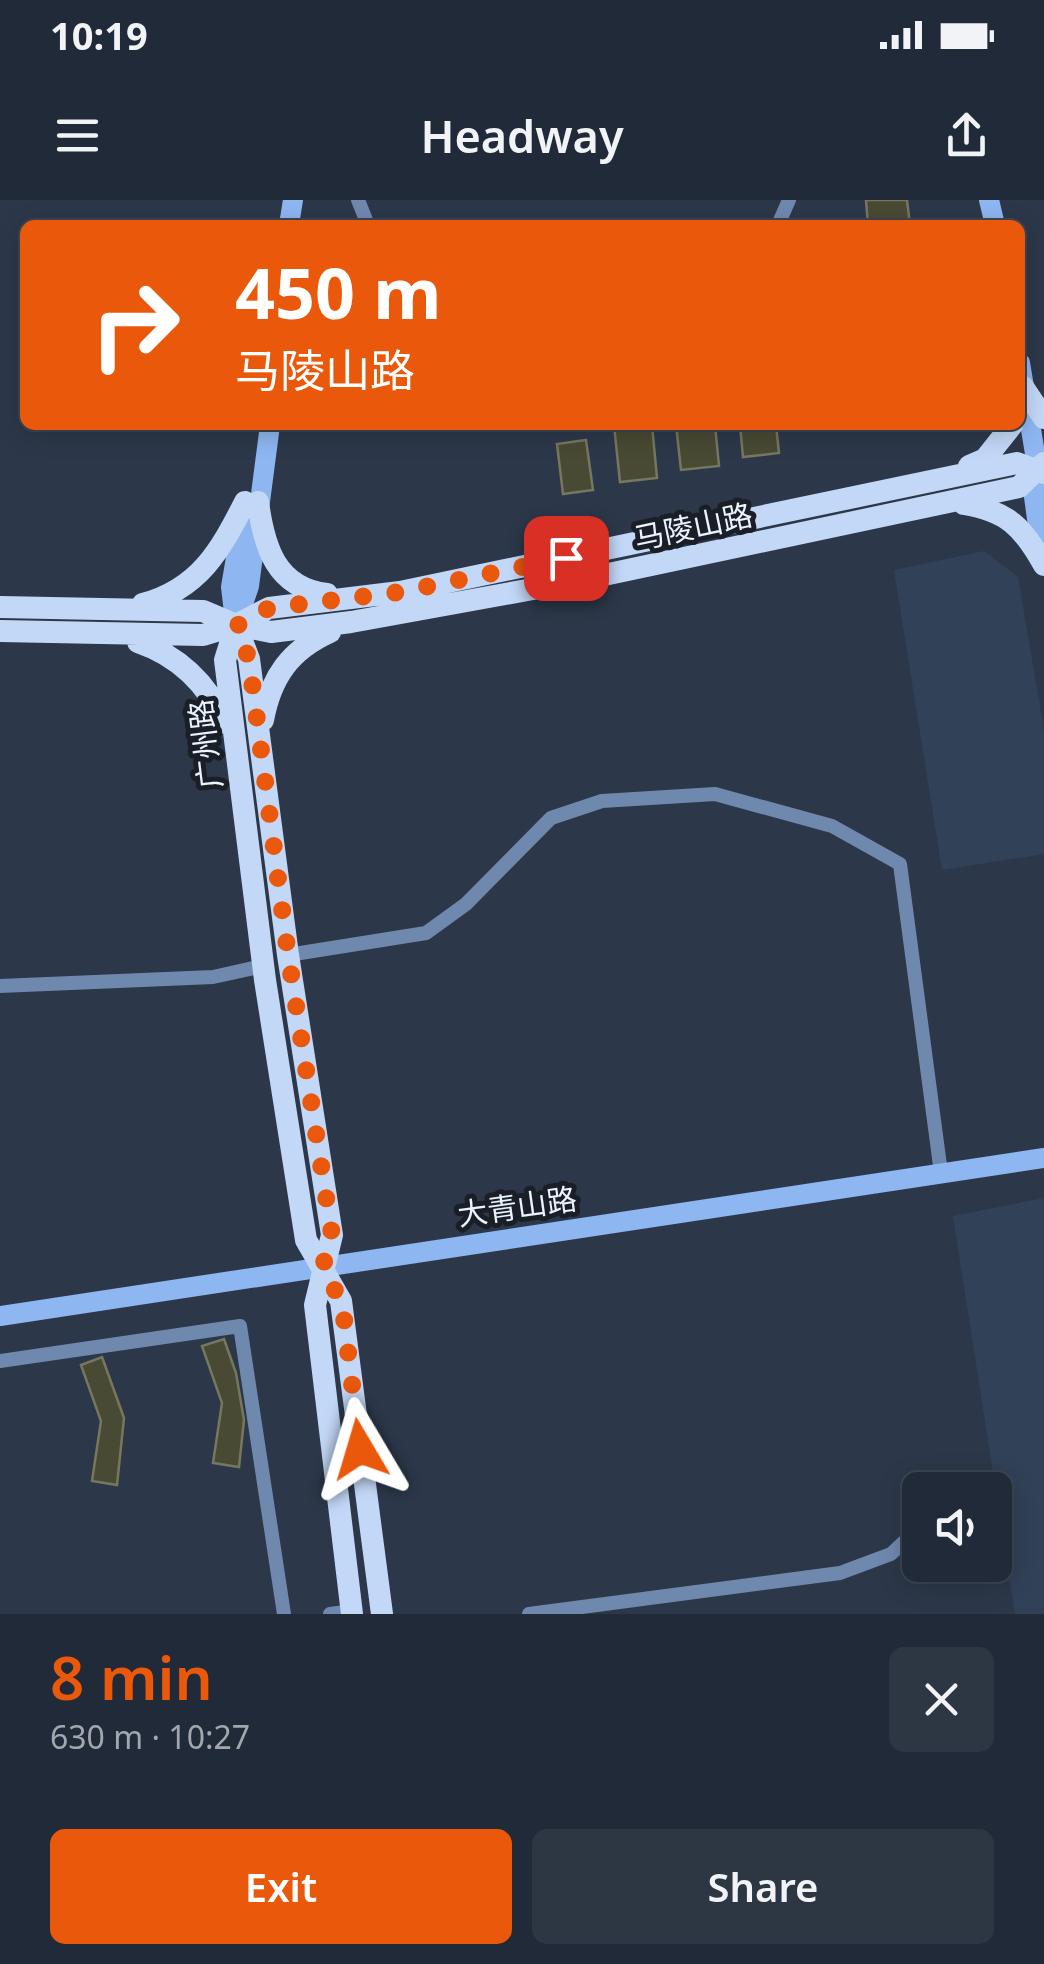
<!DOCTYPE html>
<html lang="en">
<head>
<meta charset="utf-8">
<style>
	:root { --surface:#212a38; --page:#2d3643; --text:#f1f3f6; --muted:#a2a7ae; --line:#3e4653; --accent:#ea580c }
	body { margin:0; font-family:"Noto Sans","Noto Sans SC",sans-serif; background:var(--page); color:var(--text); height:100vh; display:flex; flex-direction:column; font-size:38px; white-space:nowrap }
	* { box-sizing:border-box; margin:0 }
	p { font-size:32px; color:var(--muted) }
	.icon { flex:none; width:55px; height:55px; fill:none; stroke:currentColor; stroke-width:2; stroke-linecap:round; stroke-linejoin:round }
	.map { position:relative; height:1414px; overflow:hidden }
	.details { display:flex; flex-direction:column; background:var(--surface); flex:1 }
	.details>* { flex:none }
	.guide { position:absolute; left:20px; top:20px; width:1005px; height:210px; border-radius:15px; box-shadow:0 5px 25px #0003,0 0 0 2px var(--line); background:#ea580c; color:#fff; overflow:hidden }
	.controls { position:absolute; left:902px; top:1272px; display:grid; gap:20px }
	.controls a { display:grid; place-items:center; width:110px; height:110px; border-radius:15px; background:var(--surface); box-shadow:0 5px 25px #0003,0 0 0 2px var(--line); font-size:50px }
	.pin { position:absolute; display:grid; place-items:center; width:85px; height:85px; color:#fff; margin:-42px; border-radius:20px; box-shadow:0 5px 15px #0006 }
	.me { position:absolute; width:110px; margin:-55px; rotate:353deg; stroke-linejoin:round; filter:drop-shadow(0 0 8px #0008) }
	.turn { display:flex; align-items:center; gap:35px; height:210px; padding:0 50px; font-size:45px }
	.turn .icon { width:130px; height:130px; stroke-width:2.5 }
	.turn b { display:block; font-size:70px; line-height:85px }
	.round { display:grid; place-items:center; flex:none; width:105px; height:105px; border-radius:15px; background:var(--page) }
	.summary { display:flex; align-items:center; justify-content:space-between; height:170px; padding:0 50px }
	h1 { font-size:60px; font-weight:600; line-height:75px; color:var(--accent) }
	.primary-button { display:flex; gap:20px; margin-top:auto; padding:20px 50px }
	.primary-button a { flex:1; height:115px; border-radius:15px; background:var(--accent); color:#fff; font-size:40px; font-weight:600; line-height:115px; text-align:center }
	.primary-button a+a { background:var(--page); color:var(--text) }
	.status { display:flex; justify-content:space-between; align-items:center; height:70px; padding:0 50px; background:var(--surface); direction:ltr }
	.status svg { height:28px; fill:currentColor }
	header { display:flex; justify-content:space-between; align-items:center; height:130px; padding:0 50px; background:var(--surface); font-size:45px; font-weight:600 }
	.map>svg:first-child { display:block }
	.built { fill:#314158 }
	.building { fill:#494a34; stroke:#76775f; stroke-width:2.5 }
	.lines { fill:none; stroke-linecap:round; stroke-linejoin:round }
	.street { stroke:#6f89ae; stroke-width:14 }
	.secondary { stroke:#8eb6f1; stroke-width:20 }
	.primary { stroke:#c3d8f7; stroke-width:22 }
	.route { stroke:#ea580c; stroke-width:18; stroke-dasharray:0 32.4 }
	.labels { text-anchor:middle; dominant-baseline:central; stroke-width:10; stroke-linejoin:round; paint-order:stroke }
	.street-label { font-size:30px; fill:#ebf3fe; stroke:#1a1f27 }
</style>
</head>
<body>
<div class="status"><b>10:19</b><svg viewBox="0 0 49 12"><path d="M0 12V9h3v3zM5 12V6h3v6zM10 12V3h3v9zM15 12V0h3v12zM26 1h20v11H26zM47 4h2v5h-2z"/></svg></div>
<header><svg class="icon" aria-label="menu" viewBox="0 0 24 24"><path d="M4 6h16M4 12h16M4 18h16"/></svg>Headway<svg class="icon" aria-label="share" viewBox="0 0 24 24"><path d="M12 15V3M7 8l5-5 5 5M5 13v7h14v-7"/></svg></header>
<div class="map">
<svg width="1044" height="1414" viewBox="0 0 1044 1414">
	<rect width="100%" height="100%" fill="#2c384a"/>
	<!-- built -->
	<path class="built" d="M984 351 1018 377 1044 530V654L942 670 894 370Z
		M1044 998V1414H1015L953 1016Z"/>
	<!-- building -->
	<path class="building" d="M866 0H907L910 25H868Z
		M614 225H652L657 278 620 282Z
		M676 225H715L719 266 681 270Z
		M740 225H776L779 253 743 257Z
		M586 240 593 290 563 294 557 244Z
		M224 1139 236 1173 244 1220 239 1267 213 1263 222 1203 202 1146Z
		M102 1157 124 1218 117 1285 92 1281 101 1221 81 1165Z"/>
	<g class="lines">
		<!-- street -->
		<path class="street" d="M358 0 368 25
			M778 25 789 0
			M288 755 426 733 466 704 551 618 602 601 715 594 832 626 900 664 941 973
			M0 786 213 777 263 766
			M0 1161 240 1126 284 1414
			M330 1414 352 1411
			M529 1414 840 1373 891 1354 920 1327"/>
		<!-- secondary -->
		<path class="secondary" d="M989 0 995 25
			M289 25 293 0
			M1020 163 1044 308
			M1034 297 1043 362
			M235 421 231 387 244 311
			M236 425 249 386 270 225
			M0 1116 1044 958"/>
		<!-- primary -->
		<path class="primary" d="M1023 187 1044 218
			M969 266 985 259 1012 225
			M258 302C264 347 276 388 327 394
			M964 304C1007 311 1023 327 1044 365
			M143 404C199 389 220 351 245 302
			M0 407 203 411 236 425 271 432 351 422 571 382 1019 287 1044 263
			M236 425 225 460 265 780 306 1040 341 1101 382 1414
			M236 425 249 459 288 755 332 1035 315 1105 352 1414
			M0 431 203 435 236 425 269 408 400 392 1017 263 1044 273
			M138 442C179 456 207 483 225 523
			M263 520C271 477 290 450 330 432"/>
	</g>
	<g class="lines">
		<!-- route -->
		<path class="route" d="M360 1249 342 1102 322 1069 332 1035 288 754 249 459 236 426 269 408 400 392 566 358"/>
	</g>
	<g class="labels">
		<!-- street labels -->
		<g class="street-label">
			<text transform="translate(693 326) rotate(-12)">马陵山路</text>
			<text transform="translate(205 544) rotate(-97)">广州路</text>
			<text transform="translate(517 1006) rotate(-8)">大青山路</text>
		</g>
	</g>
</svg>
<div class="controls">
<a><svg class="icon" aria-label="sound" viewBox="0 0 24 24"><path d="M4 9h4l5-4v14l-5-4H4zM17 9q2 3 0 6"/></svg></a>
</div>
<div class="pin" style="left:566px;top:358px;background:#d93025"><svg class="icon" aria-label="arrive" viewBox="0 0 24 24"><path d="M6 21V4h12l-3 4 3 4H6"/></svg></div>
<svg class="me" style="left:360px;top:1249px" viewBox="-20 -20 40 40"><path d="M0-17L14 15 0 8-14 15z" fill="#ea580c" stroke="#fff" stroke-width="4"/></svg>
<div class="guide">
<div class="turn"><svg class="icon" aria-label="right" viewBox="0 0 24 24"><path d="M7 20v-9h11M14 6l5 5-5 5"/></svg><div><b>450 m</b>马陵山路</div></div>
</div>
</div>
<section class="details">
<div class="summary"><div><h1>8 min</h1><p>630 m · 10:27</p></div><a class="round"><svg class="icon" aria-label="close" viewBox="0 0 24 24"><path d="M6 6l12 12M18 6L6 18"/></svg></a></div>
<div class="primary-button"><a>Exit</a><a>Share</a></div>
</section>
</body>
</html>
